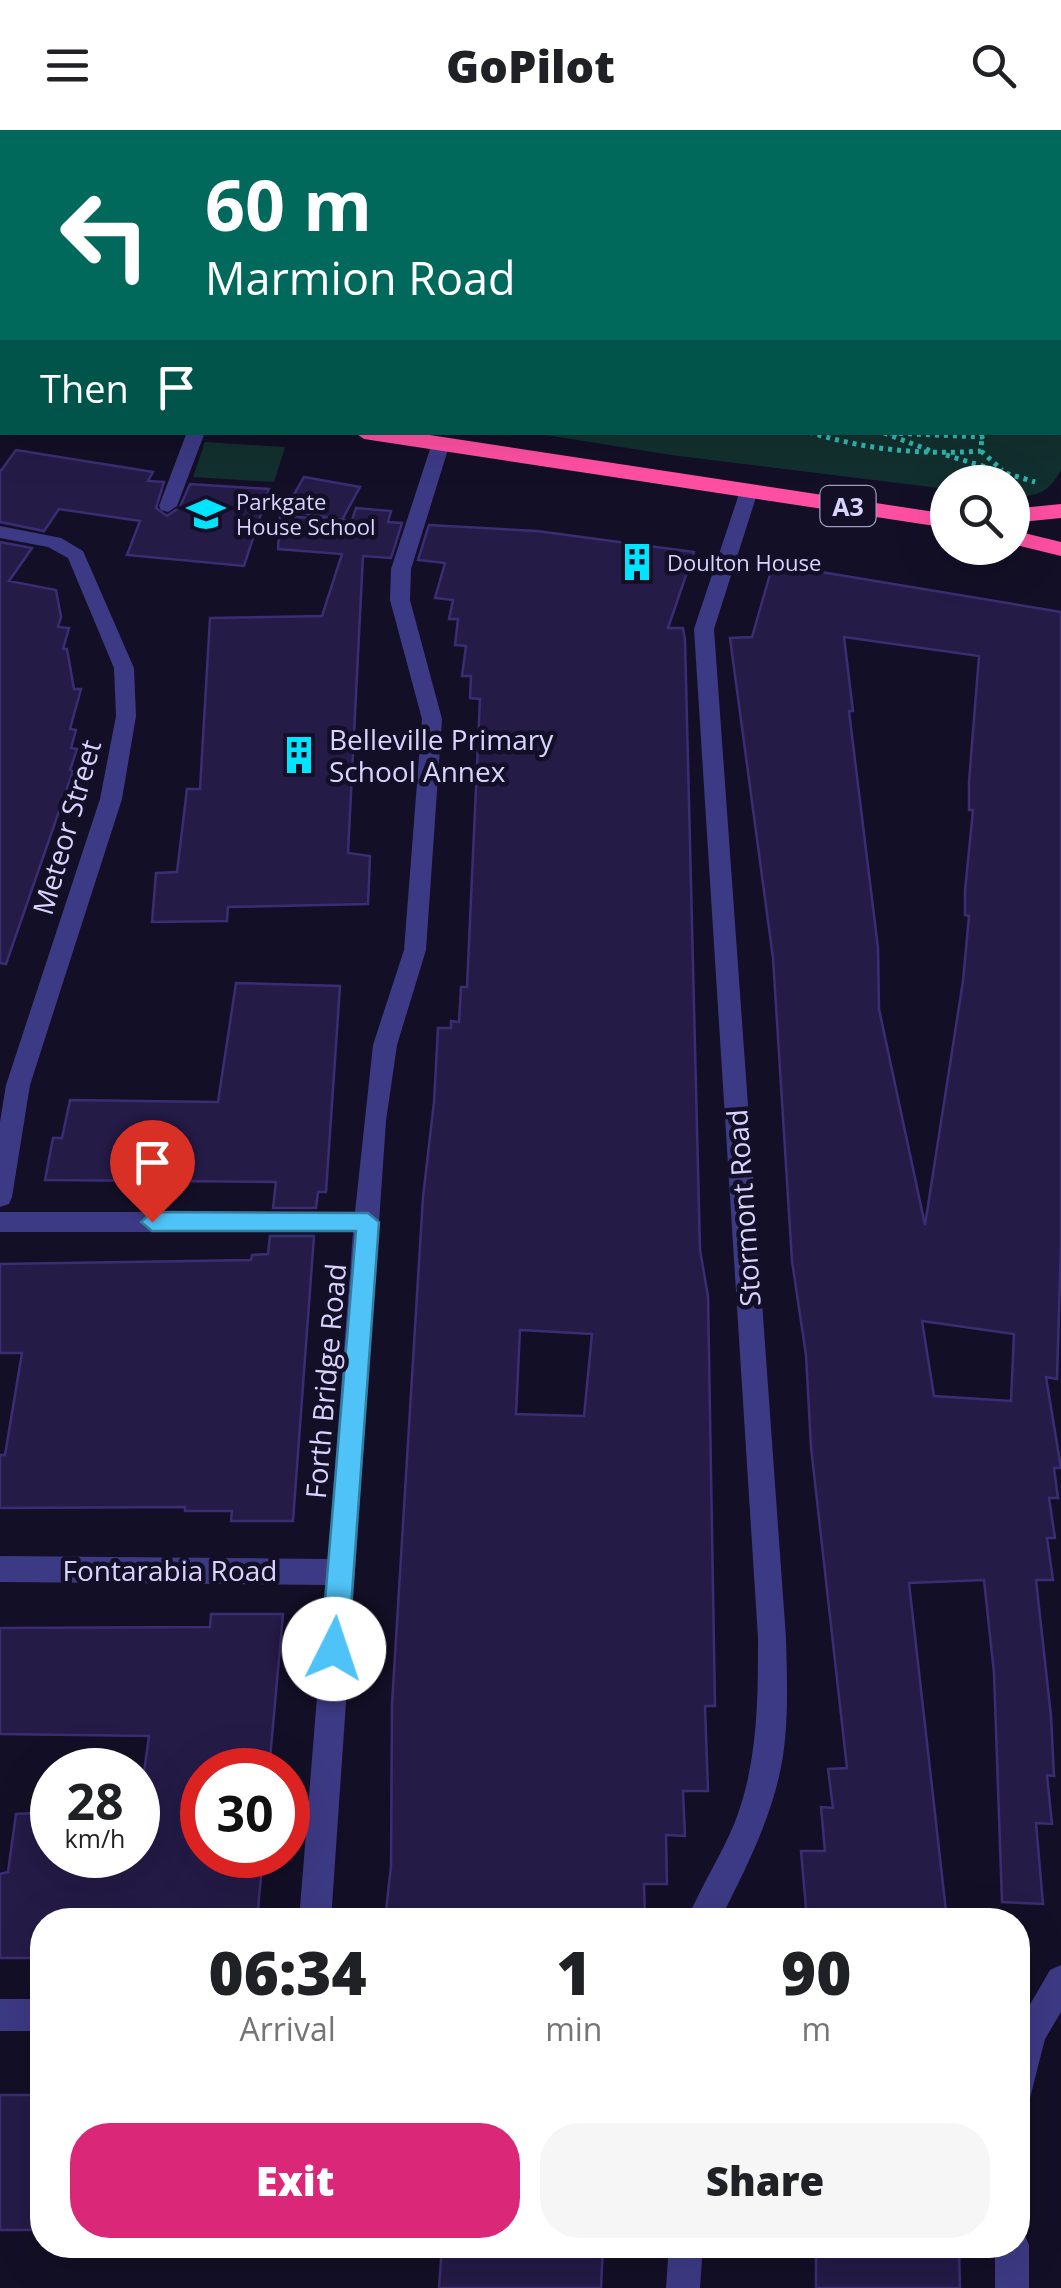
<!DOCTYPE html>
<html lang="en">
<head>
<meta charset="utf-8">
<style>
	:root { --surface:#fff; --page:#f6f6f6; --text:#202124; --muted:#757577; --accent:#db2777 }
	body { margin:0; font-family:"Open Sans",sans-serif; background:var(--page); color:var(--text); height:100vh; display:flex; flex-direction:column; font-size:38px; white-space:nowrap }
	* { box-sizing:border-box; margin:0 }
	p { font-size:32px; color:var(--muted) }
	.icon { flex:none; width:55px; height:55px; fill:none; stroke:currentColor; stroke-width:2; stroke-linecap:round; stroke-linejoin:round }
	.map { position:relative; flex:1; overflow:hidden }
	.sheet { position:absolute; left:30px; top:1778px; width:1000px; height:350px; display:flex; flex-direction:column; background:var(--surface); border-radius:40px; box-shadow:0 10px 40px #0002 }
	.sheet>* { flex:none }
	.banner { position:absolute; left:0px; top:0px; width:1062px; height:305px; box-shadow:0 10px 40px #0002; background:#00695c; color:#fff; overflow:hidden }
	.tools { position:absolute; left:930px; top:335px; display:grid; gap:20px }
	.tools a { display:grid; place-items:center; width:100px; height:100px; border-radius:50%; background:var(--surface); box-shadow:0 10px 40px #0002; font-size:50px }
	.speed { position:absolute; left:30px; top:1618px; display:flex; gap:20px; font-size:50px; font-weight:700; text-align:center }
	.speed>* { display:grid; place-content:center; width:130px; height:130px; border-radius:50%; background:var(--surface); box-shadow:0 10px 40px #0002; line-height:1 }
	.speed small { font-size:25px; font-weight:400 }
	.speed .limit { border:15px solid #d22; background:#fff; color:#111 }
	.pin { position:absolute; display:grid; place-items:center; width:85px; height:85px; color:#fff; margin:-102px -42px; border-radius:50% 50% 50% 0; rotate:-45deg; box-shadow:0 0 10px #0007 }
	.pin .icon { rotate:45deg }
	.me { position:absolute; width:110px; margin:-55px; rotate:4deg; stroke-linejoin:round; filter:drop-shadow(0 0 8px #0008) }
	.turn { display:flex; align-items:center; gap:35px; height:210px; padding:0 40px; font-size:45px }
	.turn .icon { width:130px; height:130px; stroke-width:2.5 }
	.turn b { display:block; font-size:70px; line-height:85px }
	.then { display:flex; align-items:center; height:95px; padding:0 40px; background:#0003; gap:20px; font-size:38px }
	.eta { display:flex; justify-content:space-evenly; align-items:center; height:170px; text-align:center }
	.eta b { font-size:60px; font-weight:800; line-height:70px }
	.primary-button { display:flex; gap:20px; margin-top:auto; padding:20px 40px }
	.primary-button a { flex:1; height:115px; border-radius:40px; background:var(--accent); color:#fff; font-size:40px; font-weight:800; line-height:115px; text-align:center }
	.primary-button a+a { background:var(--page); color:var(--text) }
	header { display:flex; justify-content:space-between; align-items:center; height:130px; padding:0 40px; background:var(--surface); font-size:45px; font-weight:800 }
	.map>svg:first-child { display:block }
	.green { fill:#12302f }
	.building { fill:#241b47; stroke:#3b2d73; stroke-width:2.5; fill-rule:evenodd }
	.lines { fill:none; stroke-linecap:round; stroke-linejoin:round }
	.path { stroke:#2fb8b0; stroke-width:5; stroke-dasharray:4 5; stroke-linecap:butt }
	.minor { fill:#3d3a85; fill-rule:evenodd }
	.highway { fill:#ff4fa3; fill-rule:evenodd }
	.route { fill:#4fc3f7; stroke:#337fa1; stroke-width:2.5 }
	.labels { text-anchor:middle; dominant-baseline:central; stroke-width:9; stroke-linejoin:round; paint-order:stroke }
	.far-poi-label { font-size:22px; fill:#d9d4ff; stroke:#130f26; text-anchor:start }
	.shield { fill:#130f26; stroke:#9e99be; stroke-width:2.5 }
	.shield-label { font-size:25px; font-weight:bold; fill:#d9d4ff }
	.poi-label { font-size:28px; fill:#d9d4ff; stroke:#130f26; text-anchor:start }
	.street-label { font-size:28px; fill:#d9d4ff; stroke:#130f26 }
</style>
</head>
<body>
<header><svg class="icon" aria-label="menu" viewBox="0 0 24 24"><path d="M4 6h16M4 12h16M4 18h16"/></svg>GoPilot<svg class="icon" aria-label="search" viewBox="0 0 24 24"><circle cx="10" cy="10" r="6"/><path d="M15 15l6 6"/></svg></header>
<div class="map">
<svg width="1061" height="2158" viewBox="0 0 1061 2158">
	<rect width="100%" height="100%" fill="#130f26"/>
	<!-- green -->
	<path class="green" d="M0 0H1061V340C1049 362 1040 365 1016 367L1012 352H948L947 359 671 325 534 303 1060 302V2H2V222Z
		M205 312 285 317 274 352 193 347Z"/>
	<!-- building -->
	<path class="building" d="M16 320 153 342 148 351 164 352 156 378 167 386 180 377 190 354 269 359 244 436 127 425 140 391 59 379 44 401 0 392V342Z
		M304 347 360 357 342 390 285 380Z
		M356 378 391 381 388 392 402 393 391 428 363 426 348 723 370 726 368 774 228 777 227 791 152 792 156 743 177 742 187 659H200L210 488 322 486 342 424 278 419 280 386 352 390Z
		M429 395 537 401 694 422 668 498H683L685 510 700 1120 708 1166 715 1576H705L708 1661H683L685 1706 666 1705 667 1754H644L645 1790H385L391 1736 392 1574 423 1067 434 972 438 898H451V891L459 892 461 857H467L480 569 470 568 471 546H462L466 516 455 515 458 489H449L453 470 435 468 445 433 418 430ZM520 1200 592 1204 584 1286 516 1284Z
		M0 412 32 418 9 451 56 460 61 487 58 497 69 498 63 519H67L74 559H81L70 599 76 600 71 618 77 619 70 640 73 641 6 834 0 833Z
		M773 434 1061 482V1114L1057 1249 1046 1247 1061 1338H1054L1058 1368H1049L1055 1408H1047L1053 1450H1036L1051 1586 1054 1646 1047 1645 1052 1694 1036 1693 1043 1774 1002 1772 994 1543 984 1450 909 1453 947 1790H807L801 1721H825L821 1677 833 1678 828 1639 847 1638 811 1317 806 1225 792 1131 773 828 730 508 752 507ZM844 507 979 526 969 652V680H973L965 761V785L969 786 963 851 925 1095 879 879 878 818 849 581H853ZM922 1191 1014 1204 1011 1271 934 1266Z
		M236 853 340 856 326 1062H318L316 1078H273L276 1052 45 1050 53 1008H62L70 970 218 972Z
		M270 1106H314L293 1391H231L232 1381H185V1377L0 1378V1325H5L22 1223H0V1134L251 1130 252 1125 268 1124Z
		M211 1484H283L269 1640H202V1725H263L257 1790H42V1828H0V1744L8 1742 16 1684 52 1682V1725H138V1685L149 1606 0 1604V1498L210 1497Z
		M0 1965H42V2100H0Z
		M442 2115H603L601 2158H439Z
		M816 2115H959L960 2158H816Z"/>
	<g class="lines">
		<!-- path -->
		<path class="path" d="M1060 70 1061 66
			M809 302C866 320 922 325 981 321L982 302
			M884 303 934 322
			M890 303 982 307 987 302
			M981 321 1002 340
			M946 325 1035 352"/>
		<!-- minor -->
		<path class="minor" d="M187 302H205L177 376 168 382 161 380 159 376Z
			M441 308 450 313 411 439 410 470 442 589 426 820 397 915 386 991 331 1790H299L326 1455 0 1452V1426L328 1429 353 1102H0V1082H355L373 915 404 820 422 589 390 470 391 439 432 313Z
			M749 355 758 361 714 499 786 1508C787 1549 789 1591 782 1632 772 1688 745 1740 720 1790H687C701 1756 721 1726 735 1692 758 1632 758 1571 758 1508L694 499 740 361Z
			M0 396 61 408 83 421 134 538 136 586 122 669 30 955 12 1067 9 1074 0 1077V992L6 955 100 669 116 586 114 538 68 428 48 417 0 408Z
			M1061 1835V1882L1045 1909 1030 1968 1018 1972V1895L1050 1840Z
			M0 1869H42V1901H0Z
			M1018 2100 1024 2103 1029 2115V2158H995V2115H1018Z
			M669 2115H703L700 2158H666Z"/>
		<!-- highway -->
		<path class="highway" d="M0 236H2V248H0Z
			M354 302H410L948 384V398L364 309Z
			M1061 374V388L1012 393V379Z
			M1012 400 1061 412V426L1012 414Z"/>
	</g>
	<!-- route -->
	<path class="route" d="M152 1082 368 1083 379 1092 348 1519 344 1528 334 1532 325 1528 321 1519 356 1101H152L141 1092Z"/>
	<!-- icons -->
	<defs>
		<g id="school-bare" transform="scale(3)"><path d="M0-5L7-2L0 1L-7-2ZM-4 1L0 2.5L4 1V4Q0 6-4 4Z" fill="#00e5ff" stroke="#130f26" stroke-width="2.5" paint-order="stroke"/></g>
		<g id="building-bare" transform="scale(3)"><path d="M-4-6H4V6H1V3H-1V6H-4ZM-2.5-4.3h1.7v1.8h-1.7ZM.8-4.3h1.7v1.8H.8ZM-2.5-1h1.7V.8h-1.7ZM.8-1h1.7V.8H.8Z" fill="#00e5ff" stroke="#130f26" stroke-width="2.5" paint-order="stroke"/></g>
	</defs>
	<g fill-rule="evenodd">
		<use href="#school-bare" x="206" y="384"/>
		<use href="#building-bare" x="637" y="432"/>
		<use href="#building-bare" x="299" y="625"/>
	</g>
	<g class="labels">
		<!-- far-poi labels -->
		<g class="far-poi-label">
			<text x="236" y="371">Parkgate<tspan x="236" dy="25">House School</tspan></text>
			<text x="667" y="432">Doulton House</text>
		</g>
		<!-- shield labels -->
		<rect class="shield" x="820.5" y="356" width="55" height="40" rx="8"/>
		<g class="shield-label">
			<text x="848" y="376">A3</text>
		</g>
		<!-- poi labels -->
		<g class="poi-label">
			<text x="329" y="609">Belleville Primary<tspan x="329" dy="32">School Annex</tspan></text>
		</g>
		<!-- street labels -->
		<g class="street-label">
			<text transform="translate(66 697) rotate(-74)">Meteor Street</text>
			<text transform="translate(743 1078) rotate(-94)">Stormont Road</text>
			<text transform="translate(325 1251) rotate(-85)">Forth Bridge Road</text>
			<text x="170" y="1440">Fontarabia Road</text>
		</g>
	</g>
</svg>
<div class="tools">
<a><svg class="icon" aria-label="search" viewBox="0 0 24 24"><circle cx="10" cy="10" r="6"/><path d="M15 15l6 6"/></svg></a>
</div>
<div class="speed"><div>28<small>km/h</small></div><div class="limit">30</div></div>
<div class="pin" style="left:152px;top:1092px;background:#d93025"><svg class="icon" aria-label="arrive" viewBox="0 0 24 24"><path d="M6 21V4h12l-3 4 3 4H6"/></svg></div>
<svg class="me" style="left:334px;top:1519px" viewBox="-20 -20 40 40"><circle r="19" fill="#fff"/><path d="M0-13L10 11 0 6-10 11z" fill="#4fc3f7"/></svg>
<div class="banner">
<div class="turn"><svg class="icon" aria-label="left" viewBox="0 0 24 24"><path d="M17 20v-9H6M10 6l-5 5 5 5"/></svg><div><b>60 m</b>Marmion Road</div></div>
<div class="then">Then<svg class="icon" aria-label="arrive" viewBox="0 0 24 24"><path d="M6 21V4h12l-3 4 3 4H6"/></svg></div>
</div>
<section class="sheet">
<div class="eta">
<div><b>06:34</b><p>Arrival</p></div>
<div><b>1</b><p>min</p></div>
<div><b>90</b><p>m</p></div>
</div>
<div class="primary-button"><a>Exit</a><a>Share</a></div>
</section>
</div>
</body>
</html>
